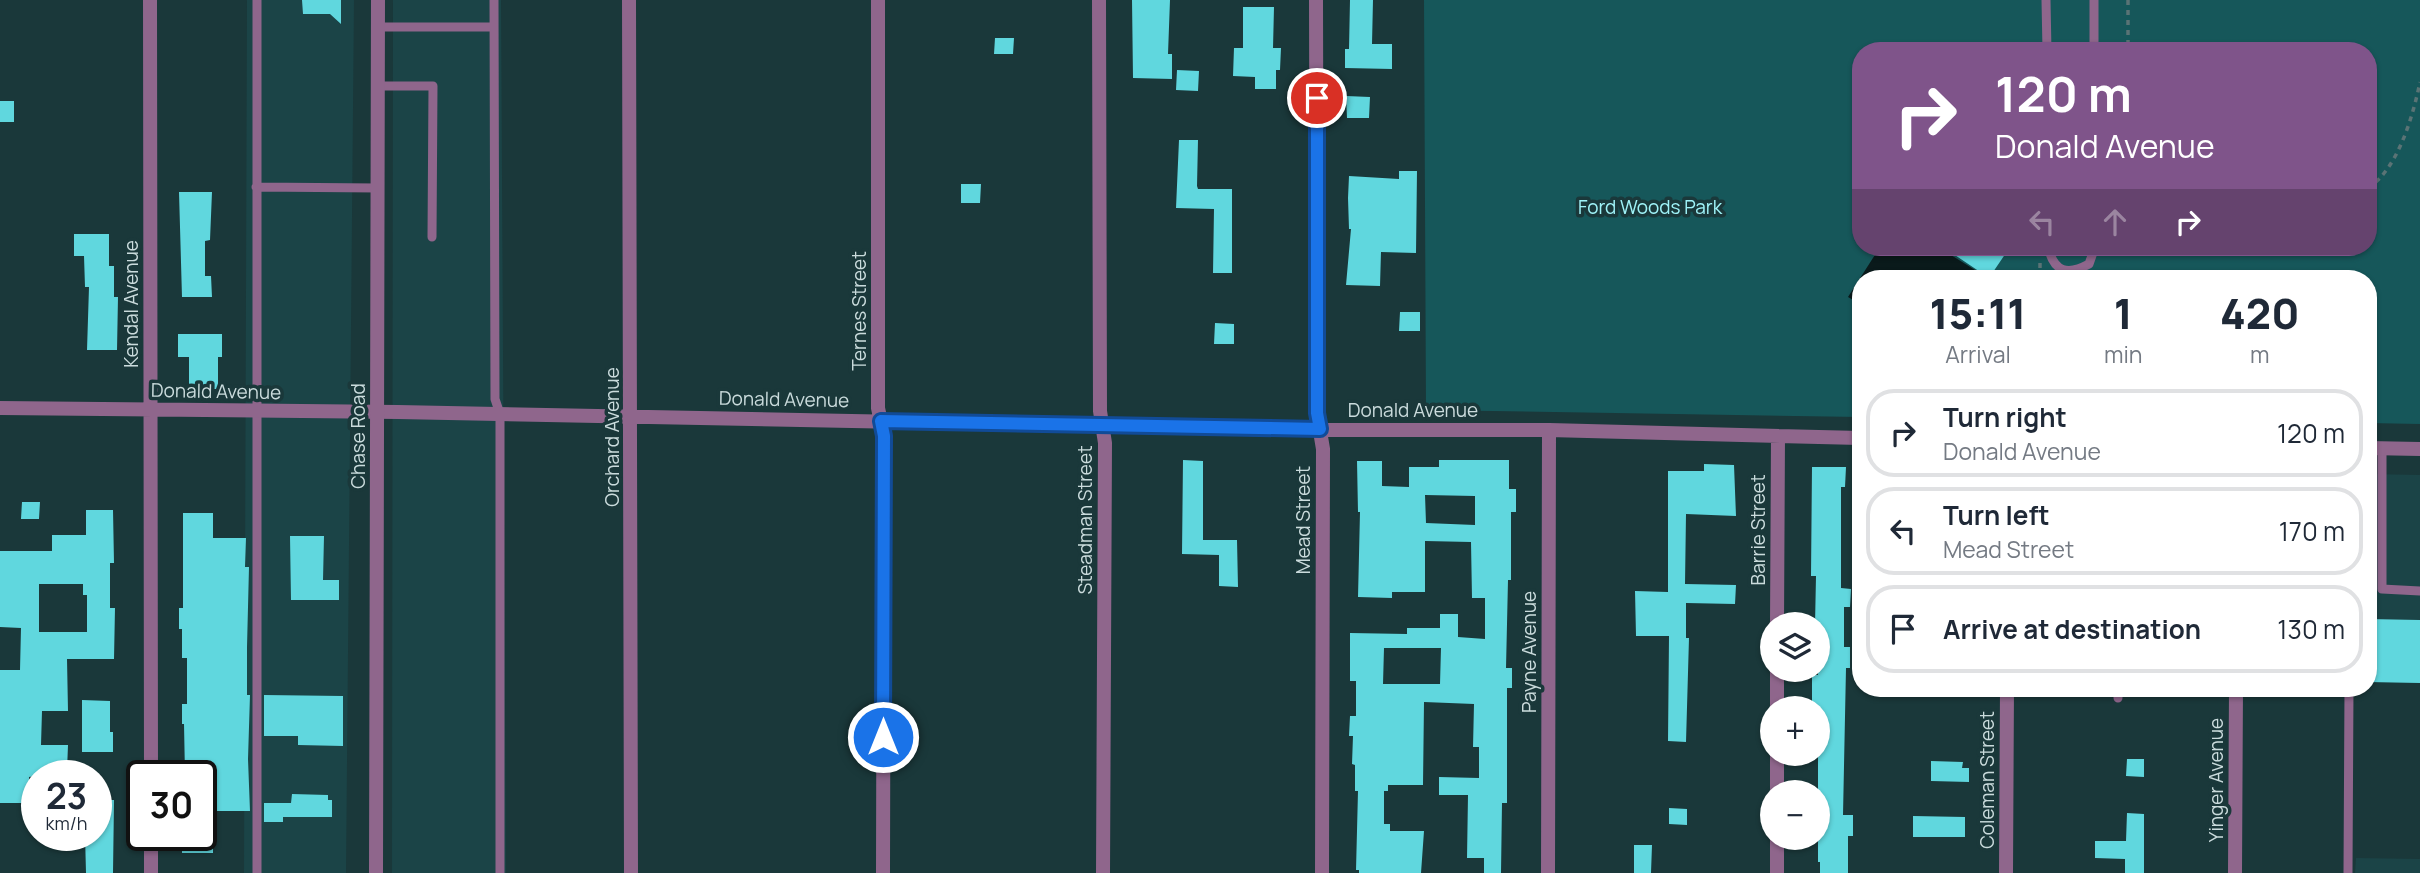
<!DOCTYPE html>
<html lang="en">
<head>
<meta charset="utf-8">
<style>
	:root { --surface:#fff; --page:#f2f2f3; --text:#1f2937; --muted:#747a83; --line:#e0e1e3 }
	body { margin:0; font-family:Manrope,sans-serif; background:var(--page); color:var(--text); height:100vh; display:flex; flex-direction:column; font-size:26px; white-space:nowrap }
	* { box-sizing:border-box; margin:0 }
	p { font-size:23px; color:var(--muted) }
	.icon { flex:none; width:38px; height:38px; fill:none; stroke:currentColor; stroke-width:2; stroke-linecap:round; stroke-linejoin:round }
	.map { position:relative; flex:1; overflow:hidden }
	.panel { position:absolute; left:1852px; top:270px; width:525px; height:427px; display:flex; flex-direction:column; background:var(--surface); border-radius:28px; box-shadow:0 2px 5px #0004 }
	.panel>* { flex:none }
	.hud { position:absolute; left:1852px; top:42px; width:525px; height:214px; border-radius:28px; box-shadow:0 2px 5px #0004; background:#7f548a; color:#fff; overflow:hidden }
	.fabs { position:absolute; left:1760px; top:612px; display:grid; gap:14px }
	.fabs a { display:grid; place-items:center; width:70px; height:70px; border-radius:50%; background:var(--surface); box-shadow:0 2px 5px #0004; font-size:35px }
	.speed { position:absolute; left:21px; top:760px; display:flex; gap:14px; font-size:35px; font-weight:700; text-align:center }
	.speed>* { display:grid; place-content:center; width:91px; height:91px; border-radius:50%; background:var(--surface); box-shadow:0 2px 5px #0004; line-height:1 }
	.speed small { font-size:18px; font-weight:400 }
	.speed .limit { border:4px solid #111; border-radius:10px; background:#fff; color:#111 }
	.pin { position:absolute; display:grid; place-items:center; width:60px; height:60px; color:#fff; margin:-30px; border:4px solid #fff; border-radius:50%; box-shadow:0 2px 7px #0007 }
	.me { position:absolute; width:77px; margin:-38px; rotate:0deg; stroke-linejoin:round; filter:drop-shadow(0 0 5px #0008) }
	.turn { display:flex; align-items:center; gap:24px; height:147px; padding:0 28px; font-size:32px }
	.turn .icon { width:91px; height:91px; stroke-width:2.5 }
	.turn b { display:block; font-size:49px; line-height:60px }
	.lanes { display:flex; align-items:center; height:66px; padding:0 28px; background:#0003; justify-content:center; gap:35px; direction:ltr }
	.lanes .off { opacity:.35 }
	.eta { display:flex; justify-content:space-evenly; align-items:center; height:119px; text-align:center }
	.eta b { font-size:42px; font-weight:800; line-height:49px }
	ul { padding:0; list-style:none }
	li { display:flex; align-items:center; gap:21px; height:88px; margin:0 14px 10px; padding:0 14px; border:4px solid var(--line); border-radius:28px }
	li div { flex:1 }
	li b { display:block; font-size:26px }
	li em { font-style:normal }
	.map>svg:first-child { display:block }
	.built { fill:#1b4447 }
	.green { fill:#16575a; fill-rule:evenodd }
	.water { fill:#0a1a1b }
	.building { fill:#60d7de; fill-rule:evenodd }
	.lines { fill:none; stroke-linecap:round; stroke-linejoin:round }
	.path { stroke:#5a7375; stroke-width:3.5; stroke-dasharray:5 5; stroke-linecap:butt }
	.service { stroke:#8f668c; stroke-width:9 }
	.minor { stroke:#8f668c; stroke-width:14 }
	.tertiary { stroke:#8f668c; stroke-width:14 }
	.route-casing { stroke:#114b97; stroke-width:18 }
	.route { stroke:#1a73e8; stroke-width:12 }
	.labels { text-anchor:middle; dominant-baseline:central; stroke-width:7; stroke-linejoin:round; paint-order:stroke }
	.park-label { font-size:19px; fill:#9ff3f8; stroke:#1a383a }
	.street-label { font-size:19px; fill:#cadbdc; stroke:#1a383a }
</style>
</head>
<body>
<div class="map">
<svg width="2420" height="873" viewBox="0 0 2420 873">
	<rect width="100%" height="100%" fill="#1a383a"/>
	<!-- built -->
	<path class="built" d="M247 0H354L346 873H244Z
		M393 0H501L506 873H392Z
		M2368 474 2420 475V683L2368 682Z
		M2356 858 2420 859V873H2355Z"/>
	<!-- green -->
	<path class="green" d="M1424 0H2420V424L2368 423V278H1860V417L1426 410ZM1860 51H2368V247H1860Z"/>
	<!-- water -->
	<path class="water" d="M1880 247H1938L1988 278H1860V304L1848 297Z"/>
	<!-- building -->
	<path class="building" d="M302 0H341V24L330 14H303Z
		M1132 0H1170L1168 54H1172V79L1133 78Z
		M1350 0H1373L1372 44H1392V69L1345 68V49H1349Z
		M1243 7H1274L1273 48H1281L1280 70H1276V89H1255V77L1233 76 1234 48H1243Z
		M995 38H1014L1013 54H994Z
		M1177 70 1199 71 1198 91 1176 90Z
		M1346 96 1370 97 1369 118H1347Z
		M0 101H14V122H0Z
		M1179 140H1198L1197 186 1198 189H1232V273H1213L1214 209 1176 208Z
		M1399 171H1417L1416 253 1381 252 1380 286 1346 285 1351 229H1349L1348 198 1349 176 1399 179Z
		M961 184H981L980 203H961Z
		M179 192H212L210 240 205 241V276H211L212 297H182Z
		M74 234H109V266H114V297H118L117 350H87L89 287H85L84 256H74Z
		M1943 247H2010L1989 278Z
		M1400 312H1420V331H1399Z
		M1215 323 1234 324V344H1214Z
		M178 334H222V357H218V389H189V357H178Z
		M1183 460 1203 461V540H1237L1238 587 1219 586V555L1182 554Z
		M1439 460H1509V489H1516V512H1511V580H1508L1506 668H1512V688H1507V803H1502L1501 873H1484V858H1467L1468 795H1439V777L1479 778V747H1473L1474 704 1424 702 1423 785H1388V791H1384V824H1390V831H1424L1421 873H1359V870H1356L1358 791H1355V765L1352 764 1353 736H1349L1350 716H1356V681H1350V633L1407 634V628H1440V614H1458V637L1485 639V598H1472L1471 542 1425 541V592H1392V598L1358 597 1360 512H1358L1357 461H1382V486L1409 487V467H1439ZM1425 495 1475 496V525L1426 523ZM1384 648H1441L1440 684H1383Z
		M1704 464 1734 465 1736 516 1686 514 1685 584 1736 585 1735 604 1686 603V638H1689L1686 742 1668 741 1669 636H1636L1635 591 1668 592V471H1704Z
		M1812 467H1846L1845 487H1841V588L1851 589 1850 607H1844V647H1850V668H1846L1843 815H1853V836H1848V873H1820V862H1818V709H1812V675H1818V625H1815L1816 576H1811Z
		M22 502H40L39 519H21Z
		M86 510H113L114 563H110V608H115L114 659H67L68 711H42L41 745H68L67 771 41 770V775L29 777V803H0V670H20L21 628 0 627V551H52V535H86ZM39 584H83V595H87V632H39Z
		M183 513H213V538H246L245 567H249L247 647V695H250L248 759 250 811H215V817L201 818V775H185L184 724H182V704H187V658H182V629H179V608H183Z
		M290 536H324L323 580H339V600H291Z
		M2368 619 2420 620V683L2368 682Z
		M264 695 343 696V746L298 745V736H264Z
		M82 700 110 701V732H113V752H82Z
		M2127 759H2144V777L2126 776Z
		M1931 761 1963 762 1962 768H1969V782L1931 781Z
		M292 794 328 795V800H332V817H283V822H264V803H291Z
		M96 800H114L113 873H86L85 835H96Z
		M1669 808 1687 809V825L1669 824Z
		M2127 813 2144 814V873H2125V859L2095 858V841H2126Z
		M1913 816 1965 817V837H1913Z
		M182 835H213V853H182Z
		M1634 845H1652L1651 873H1634Z"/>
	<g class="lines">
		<!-- path -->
		<path class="path" d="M2128 0V51
			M2368 188C2398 169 2413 116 2420 82
			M2040 278V263"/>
		<!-- service -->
		<path class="service" d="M494 0 495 399 500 414V873
			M2046 0 2047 51
			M2094 0V51
			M378 27H494
			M378 86H433L432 237
			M256 187 378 188
			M2048 247C2054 272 2067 276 2089 264L2095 247
			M2382 449V589L2420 591
			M2118 698V688
			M257 873V0
			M2348 873 2349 688"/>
		<!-- minor -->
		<path class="minor" d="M150 0 151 775
			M629 0 631 873
			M878 0V408L884 436 883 873
			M1099 0 1100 411 1105 443 1103 873
			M1316 0 1317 413 1323 449 1322 873
			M0 408 398 412 1300 430H1549L1860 438
			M2368 448 2420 449
			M1777 625 1778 436
			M1777 709V670
			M1777 793V754
			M151 835V873
			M1548 873 1549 430
			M1777 873V838
			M2006 873 2007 688
			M2235 873 2236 688"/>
		<!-- tertiary -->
		<path class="tertiary" d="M376 873 378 0"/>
	</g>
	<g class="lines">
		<!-- route casing -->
		<g class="route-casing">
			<path id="route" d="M883 737 884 436 881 421 1320 429 1317 413V98"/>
		</g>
		<!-- route -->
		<use href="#route" class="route"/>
	</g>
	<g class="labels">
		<!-- park labels -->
		<g class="park-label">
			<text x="1650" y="207">Ford Woods Park</text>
		</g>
		<!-- street labels -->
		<g class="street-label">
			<text transform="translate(131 304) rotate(-90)">Kendal Avenue</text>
			<text transform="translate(859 311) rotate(-90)">Ternes Street</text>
			<text transform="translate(216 391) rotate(1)">Donald Avenue</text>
			<text transform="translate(784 399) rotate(1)">Donald Avenue</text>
			<text x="1413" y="410">Donald Avenue</text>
			<text transform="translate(358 436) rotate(-90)">Chase Road</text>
			<text transform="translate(612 437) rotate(-90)">Orchard Avenue</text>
			<text transform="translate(1085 520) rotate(-90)">Steadman Street</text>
			<text transform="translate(1303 520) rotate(-90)">Mead Street</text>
			<text transform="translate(1758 530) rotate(-90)">Barrie Street</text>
			<text transform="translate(1529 652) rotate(-90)">Payne Avenue</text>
			<text transform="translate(1987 780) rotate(-90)">Coleman Street</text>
			<text transform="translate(2216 780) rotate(-90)">Yinger Avenue</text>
		</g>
	</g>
</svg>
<div class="fabs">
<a><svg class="icon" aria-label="layers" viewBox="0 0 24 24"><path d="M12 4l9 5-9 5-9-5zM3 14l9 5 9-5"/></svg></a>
<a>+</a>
<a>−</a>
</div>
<div class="speed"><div>23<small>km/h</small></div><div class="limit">30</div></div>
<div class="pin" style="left:1317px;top:98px;background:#d93025"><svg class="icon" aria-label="arrive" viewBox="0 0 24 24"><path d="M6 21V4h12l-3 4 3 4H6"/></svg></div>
<svg class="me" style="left:883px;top:737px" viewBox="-20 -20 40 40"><circle r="17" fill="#1a73e8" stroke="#fff" stroke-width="3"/><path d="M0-11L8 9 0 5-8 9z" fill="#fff"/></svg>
<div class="hud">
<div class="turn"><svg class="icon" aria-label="right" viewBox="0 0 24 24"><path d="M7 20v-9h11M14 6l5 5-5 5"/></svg><div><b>120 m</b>Donald Avenue</div></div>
<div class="lanes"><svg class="icon off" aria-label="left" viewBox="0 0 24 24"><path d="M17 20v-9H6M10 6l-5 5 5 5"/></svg><svg class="icon off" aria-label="ahead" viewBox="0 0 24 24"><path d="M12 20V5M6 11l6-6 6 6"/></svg><svg class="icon" aria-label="right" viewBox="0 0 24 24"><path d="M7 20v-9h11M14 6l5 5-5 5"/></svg></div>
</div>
<section class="panel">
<div class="eta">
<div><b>15:11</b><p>Arrival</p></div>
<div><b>1</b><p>min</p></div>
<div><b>420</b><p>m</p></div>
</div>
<ul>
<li><svg class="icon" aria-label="right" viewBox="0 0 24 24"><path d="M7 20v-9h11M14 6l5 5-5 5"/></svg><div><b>Turn right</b><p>Donald Avenue</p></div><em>120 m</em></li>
<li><svg class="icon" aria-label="left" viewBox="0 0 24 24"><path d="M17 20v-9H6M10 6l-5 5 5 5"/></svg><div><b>Turn left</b><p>Mead Street</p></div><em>170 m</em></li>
<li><svg class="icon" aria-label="arrive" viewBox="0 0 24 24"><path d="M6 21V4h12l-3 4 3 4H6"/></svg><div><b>Arrive at destination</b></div><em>130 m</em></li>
</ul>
</section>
</div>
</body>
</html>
